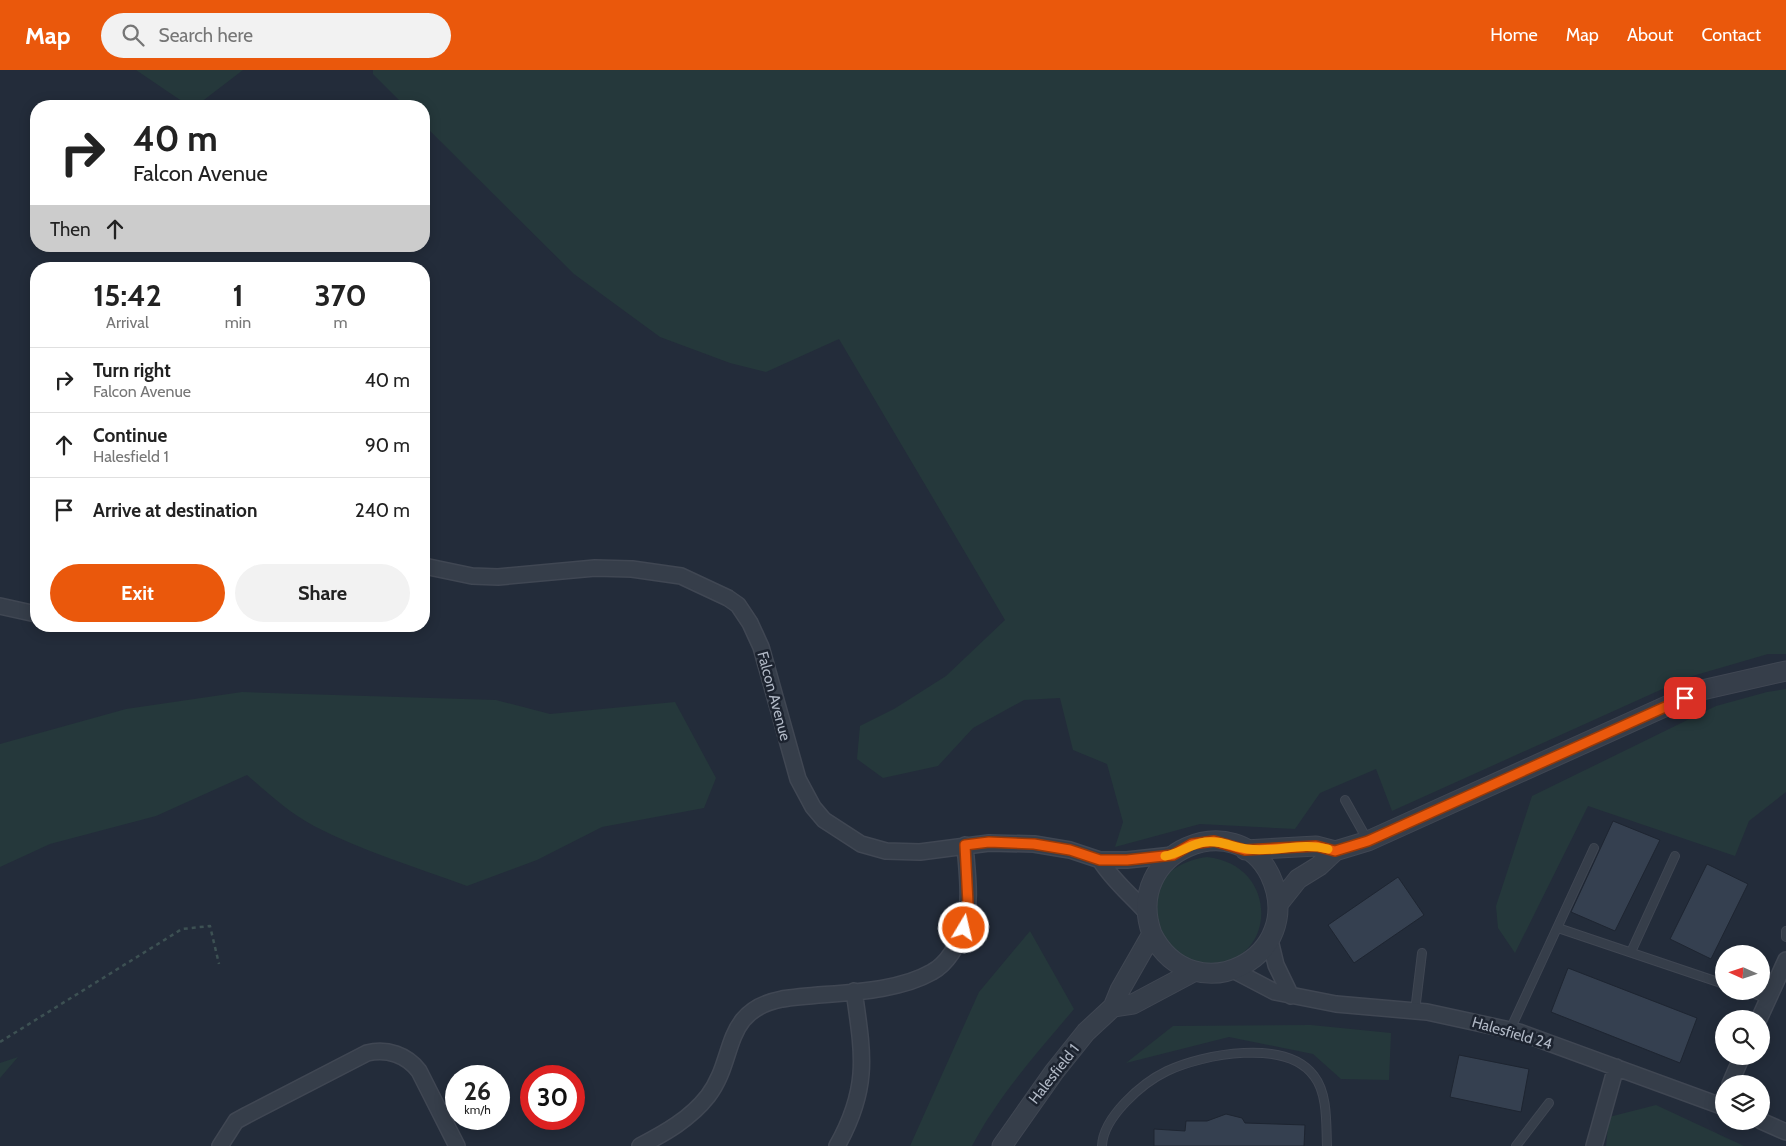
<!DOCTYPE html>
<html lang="en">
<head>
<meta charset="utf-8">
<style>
	:root { --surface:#fff; --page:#f2f2f2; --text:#222; --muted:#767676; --line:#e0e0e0; --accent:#ea580c }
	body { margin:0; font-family:Cabin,sans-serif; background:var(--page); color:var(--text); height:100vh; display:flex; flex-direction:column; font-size:19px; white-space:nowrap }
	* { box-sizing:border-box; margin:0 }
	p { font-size:16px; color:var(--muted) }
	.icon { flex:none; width:28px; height:28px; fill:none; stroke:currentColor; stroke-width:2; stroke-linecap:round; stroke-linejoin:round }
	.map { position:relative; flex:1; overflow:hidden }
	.panel { position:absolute; left:30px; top:192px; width:400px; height:370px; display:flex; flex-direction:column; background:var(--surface); border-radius:20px; box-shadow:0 2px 12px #0003 }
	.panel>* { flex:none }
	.top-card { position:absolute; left:30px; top:30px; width:400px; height:152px; border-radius:20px; box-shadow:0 2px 12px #0003; background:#fff; color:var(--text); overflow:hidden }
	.needle { width:32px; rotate:273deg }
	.controls { position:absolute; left:1715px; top:875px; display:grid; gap:10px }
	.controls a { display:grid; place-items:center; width:55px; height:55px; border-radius:50%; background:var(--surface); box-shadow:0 2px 12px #0003; font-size:25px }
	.speed { position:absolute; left:445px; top:995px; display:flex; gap:10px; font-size:25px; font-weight:700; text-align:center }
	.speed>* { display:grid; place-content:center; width:65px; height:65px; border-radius:50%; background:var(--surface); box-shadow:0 2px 12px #0003; line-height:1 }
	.speed small { font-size:12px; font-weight:400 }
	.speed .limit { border:8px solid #d22; background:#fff; color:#111 }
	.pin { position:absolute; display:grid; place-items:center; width:42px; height:42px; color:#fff; margin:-21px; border-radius:10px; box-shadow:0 2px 8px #0006 }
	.me { position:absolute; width:55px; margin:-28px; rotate:9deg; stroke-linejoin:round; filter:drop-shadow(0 0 4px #0008) }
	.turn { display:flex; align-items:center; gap:18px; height:105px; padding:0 20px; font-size:22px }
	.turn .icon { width:65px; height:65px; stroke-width:2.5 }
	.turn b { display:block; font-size:35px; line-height:42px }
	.then { display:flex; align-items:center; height:48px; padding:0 20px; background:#0003; gap:10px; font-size:19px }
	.eta { display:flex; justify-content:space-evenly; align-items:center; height:85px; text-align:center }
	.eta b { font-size:30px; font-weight:700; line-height:35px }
	.cta { display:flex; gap:10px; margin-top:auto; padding:10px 20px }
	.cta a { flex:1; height:58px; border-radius:30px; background:var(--accent); color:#fff; font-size:20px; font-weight:700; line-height:58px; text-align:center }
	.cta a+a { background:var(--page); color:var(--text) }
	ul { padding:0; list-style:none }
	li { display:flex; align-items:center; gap:15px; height:65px; padding:0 20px; border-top:1px solid var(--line) }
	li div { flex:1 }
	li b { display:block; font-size:19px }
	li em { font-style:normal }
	header { display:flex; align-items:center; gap:30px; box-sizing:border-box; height:70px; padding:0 25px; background:var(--accent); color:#fff }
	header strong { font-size:24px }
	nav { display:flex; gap:28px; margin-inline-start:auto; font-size:18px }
	.search { width:350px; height:45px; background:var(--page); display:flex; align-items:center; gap:12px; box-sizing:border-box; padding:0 18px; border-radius:28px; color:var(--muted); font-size:19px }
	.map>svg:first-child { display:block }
	.green { fill:#25383b }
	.building { fill:#354050; stroke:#1e2531 }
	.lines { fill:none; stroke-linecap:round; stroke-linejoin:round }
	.service-casing { stroke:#404753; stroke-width:10 }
	.minor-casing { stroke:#404753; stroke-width:18 }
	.tertiary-casing { stroke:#404753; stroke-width:21 }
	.path { stroke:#3d5153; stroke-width:2.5; stroke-dasharray:4 4; stroke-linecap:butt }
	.service { stroke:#363e4a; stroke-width:8 }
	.minor { stroke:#363e4a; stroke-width:15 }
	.tertiary { stroke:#363e4a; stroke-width:19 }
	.route-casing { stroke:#983908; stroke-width:12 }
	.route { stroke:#ea580c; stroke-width:9 }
	.slow { stroke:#f59e0b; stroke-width:9 }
	.labels { text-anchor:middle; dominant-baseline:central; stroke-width:5; stroke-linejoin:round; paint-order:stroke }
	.street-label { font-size:15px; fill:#b1b9c6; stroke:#1c232f }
</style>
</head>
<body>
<header>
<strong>Map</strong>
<div class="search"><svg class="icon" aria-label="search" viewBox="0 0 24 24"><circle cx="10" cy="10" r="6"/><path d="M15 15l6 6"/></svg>Search here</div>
<nav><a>Home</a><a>Map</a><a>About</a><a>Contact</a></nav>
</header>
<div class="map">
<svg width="1786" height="1076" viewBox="0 0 1786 1076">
	<rect width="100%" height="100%" fill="#232c3a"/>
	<!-- green -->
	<path class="green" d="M136 0H243L196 36H189Z
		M373 0H1786V584H1768L1689 607 1392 741 1376 699 1320 723 1295 759 1200 754 1115 777 1123 752 1107 694 1073 680 1060 628 1024 630 973 658 938 696 883 708 857 689 860 656 894 639 946 606 1005 550 839 269 766 302 730 293 660 267 574 204 424 55V36H405L373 4Z
		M1786 619V722L1749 751 1735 786 1588 736 1515 883 1498 858 1496 836 1532 726 1716 636 1767 622Z
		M242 622 496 630 550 644 675 632 716 708 704 738 602 757 537 790 467 816C416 797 362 781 314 756 289 743 268 723 247 705L156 746 50 774 0 797V674L126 639Z
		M1207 787C1283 795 1277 900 1203 894 1199 893 1192 894 1188 892 1180 890 1164 871 1157 864 1157 851 1155 837 1156 824 1159 802 1188 789 1207 787Z
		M1030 861 1074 939C1037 983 999 1025 972 1076H910L979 922Z
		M1311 955 1391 963 1389 1010 1341 1009 1313 984 1229 967 1126 993 1173 956Z
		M18 987 0 1008V993Z
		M1656 1035 1744 1076H1606L1609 1047Z"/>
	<!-- building -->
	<path class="building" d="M1613 751 1660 770 1615 861 1571 842Z
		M1707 794 1748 814 1711 889 1670 869Z
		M1398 807 1424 845 1354 893 1328 855Z
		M1568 898 1697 948 1680 993 1551 942Z
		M1459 985 1529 999 1521 1042 1450 1027Z
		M1226 1044 1242 1048 1245 1053 1305 1055 1304 1076H1154V1059L1185 1061 1186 1051H1207Z"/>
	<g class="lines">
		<!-- service casing -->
		<g class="service-casing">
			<path id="service" d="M1345 730 1368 771
				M1558 858 1724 914
				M1786 861V867
				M1631 882 1675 786
				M1747 921 1768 929
				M1415 941 1422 883
				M1510 960 1594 778
				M1102 1076C1103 1047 1142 1013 1167 1001 1203 984 1286 968 1314 1006 1328 1024 1326 1054 1327 1076
				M1516 1076 1549 1033"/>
		</g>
		<!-- minor casing -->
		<g class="minor-casing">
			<path id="minor" d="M424 496 472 506 498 507 595 498 632 499 681 506 728 528 738 535 750 553 761 577 798 709 813 737 824 750 861 774 886 781 920 782 989 773 1034 774 1070 780 1100 790H1127L1173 785
				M0 536 36 544
				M1100 790C1113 811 1131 825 1147 843
				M1270 870 1276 895 1291 926
				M1233 900 1275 922 1336 934 1427 942 1519 962 1724 1037
				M1759 949 1786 890
				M1730 1014 1742 986
				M1761 1051 1786 1062
				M220 1076 236 1051 247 1045 367 983C387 978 407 985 419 1001L457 1076
				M640 1076C665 1063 690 1049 708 1026 737 988 721 941 782 929 828 922 892 925 932 902 947 894 958 875 963 859 972 833 967 802 965 775
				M837 1076C870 1017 863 984 854 921
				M1594 1076 1616 997"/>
		</g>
		<!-- tertiary casing -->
		<g class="tertiary-casing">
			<path id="tertiary" d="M1245 780 1316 776 1335 781
				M1279 833 1298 809 1319 796 1335 781 1368 771 1702 620 1786 601
				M1113 937 1133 934 1195 901
				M1002 1076 1054 1002 1086 962 1113 937 1120 920 1152 864C1122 780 1237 736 1270 805 1309 888 1193 945 1152 864"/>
		</g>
		<!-- path -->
		<path class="path" d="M0 972 182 859 210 856 219 894"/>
		<!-- service -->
		<use href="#service" class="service"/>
		<!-- minor -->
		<use href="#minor" class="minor"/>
		<!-- tertiary -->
		<use href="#tertiary" class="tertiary"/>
	</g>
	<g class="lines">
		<!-- route casing -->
		<g class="route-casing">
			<path id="route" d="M964 858 968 834 965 775 989 772 1034 774 1070 780 1100 790H1127L1173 785 1192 774 1214 771 1245 780 1316 776 1335 781 1368 771 1685 628"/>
		</g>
		<!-- route -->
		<use href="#route" class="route"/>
		<!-- slow -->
		<path class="slow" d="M1165 786C1179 784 1190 774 1205 772 1222 770 1231 777 1247 779 1274 783 1301 772 1328 779"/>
	</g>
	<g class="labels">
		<!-- street labels -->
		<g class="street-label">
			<text transform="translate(774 626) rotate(75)">Falcon Avenue</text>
			<text transform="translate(1512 963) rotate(16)">Halesfield 24</text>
			<text transform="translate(1054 1004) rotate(-52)">Halesfield 1</text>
		</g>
	</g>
</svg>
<div class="controls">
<a><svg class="needle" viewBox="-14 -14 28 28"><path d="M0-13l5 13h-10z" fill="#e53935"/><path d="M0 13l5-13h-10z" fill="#767676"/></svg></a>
<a><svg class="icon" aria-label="search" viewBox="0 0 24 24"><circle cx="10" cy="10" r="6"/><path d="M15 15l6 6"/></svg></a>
<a><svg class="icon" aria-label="layers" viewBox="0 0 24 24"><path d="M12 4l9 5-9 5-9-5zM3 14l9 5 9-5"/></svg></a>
</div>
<div class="speed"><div>26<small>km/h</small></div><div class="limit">30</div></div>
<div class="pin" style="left:1685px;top:628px;background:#d93025"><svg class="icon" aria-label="arrive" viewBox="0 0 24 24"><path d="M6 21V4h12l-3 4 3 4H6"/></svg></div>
<svg class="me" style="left:964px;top:858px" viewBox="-20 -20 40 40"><circle r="17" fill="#ea580c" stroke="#fff" stroke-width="3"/><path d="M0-11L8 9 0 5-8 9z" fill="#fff"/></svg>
<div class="top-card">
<div class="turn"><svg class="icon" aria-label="right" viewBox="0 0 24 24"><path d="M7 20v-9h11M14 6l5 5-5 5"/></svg><div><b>40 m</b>Falcon Avenue</div></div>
<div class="then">Then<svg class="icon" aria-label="ahead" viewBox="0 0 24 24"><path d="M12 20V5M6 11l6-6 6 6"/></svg></div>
</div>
<section class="panel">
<div class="eta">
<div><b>15:42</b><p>Arrival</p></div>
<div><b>1</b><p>min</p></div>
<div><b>370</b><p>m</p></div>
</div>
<ul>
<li><svg class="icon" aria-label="right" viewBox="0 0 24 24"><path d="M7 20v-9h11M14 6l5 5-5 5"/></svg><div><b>Turn right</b><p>Falcon Avenue</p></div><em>40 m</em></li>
<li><svg class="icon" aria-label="ahead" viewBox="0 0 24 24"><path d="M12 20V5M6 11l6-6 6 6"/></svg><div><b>Continue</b><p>Halesfield 1</p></div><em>90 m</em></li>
<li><svg class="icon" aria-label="arrive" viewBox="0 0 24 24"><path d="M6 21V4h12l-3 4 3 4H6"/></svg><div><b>Arrive at destination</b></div><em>240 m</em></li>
</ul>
<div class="cta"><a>Exit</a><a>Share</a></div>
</section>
</div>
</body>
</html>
